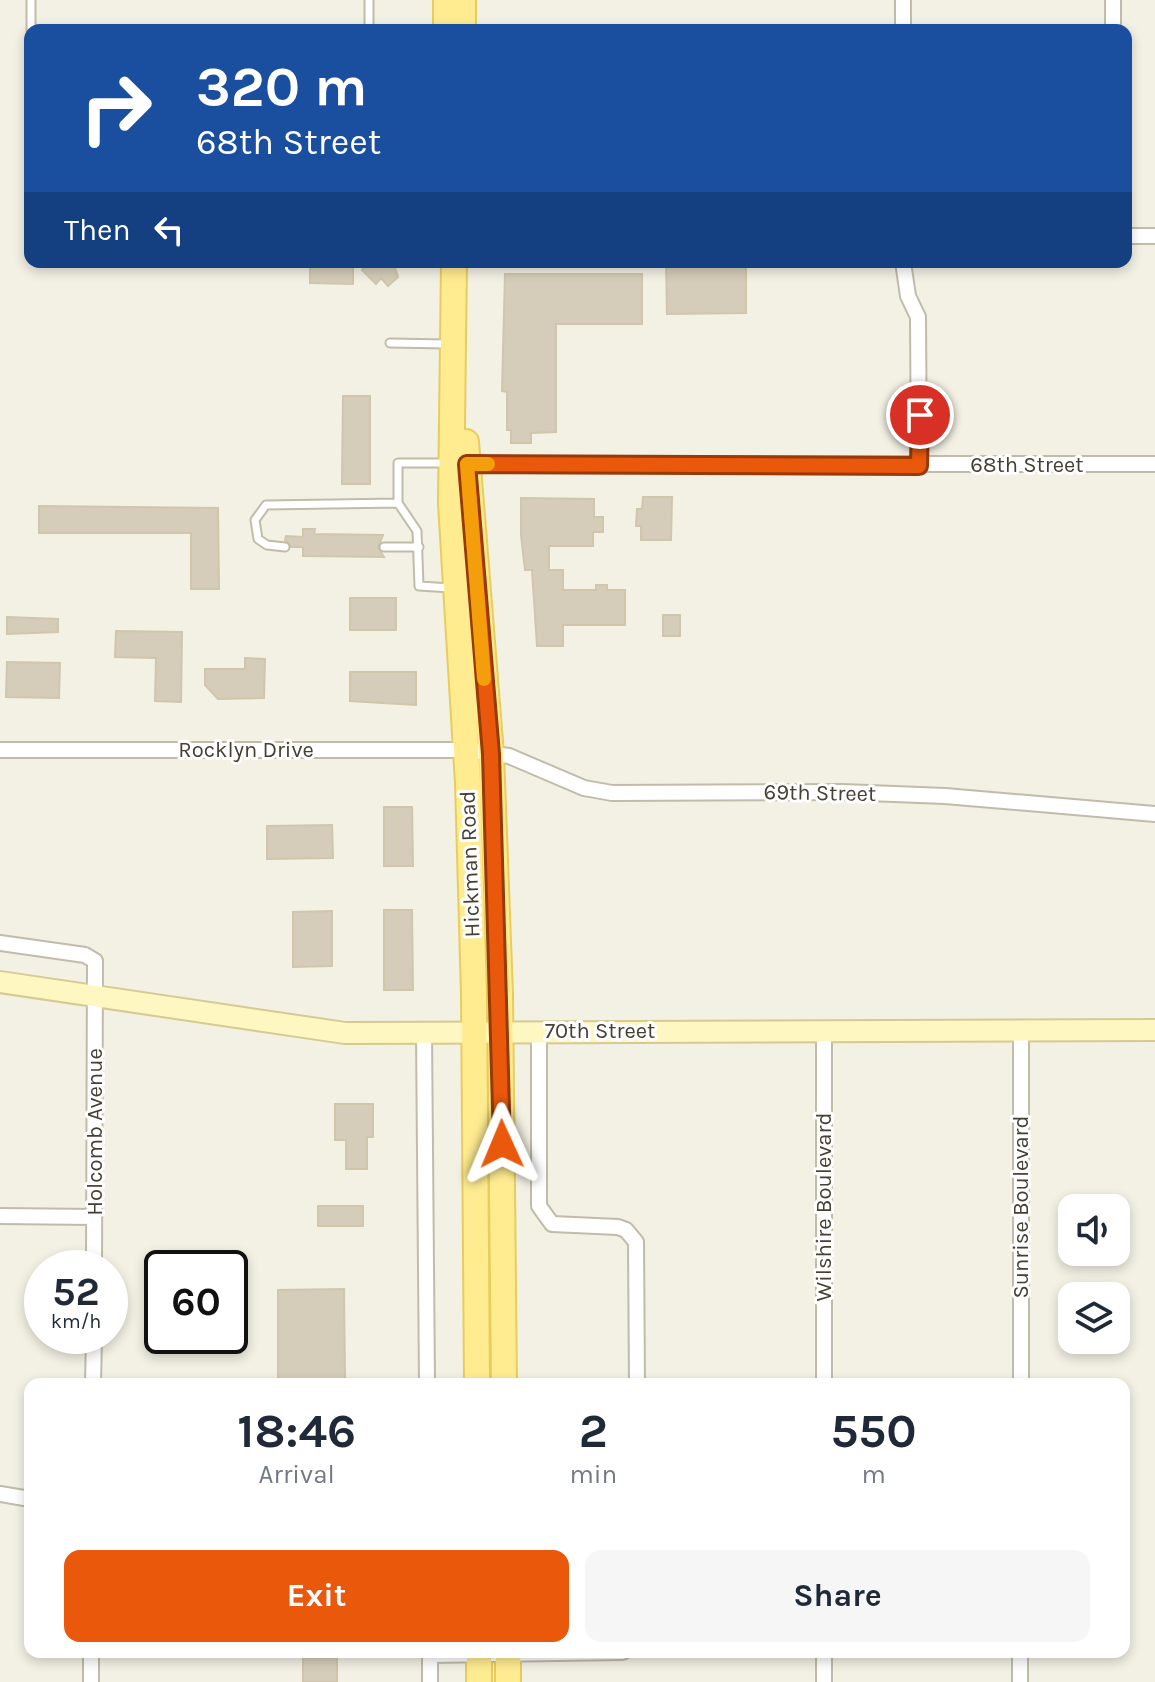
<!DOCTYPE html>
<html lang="en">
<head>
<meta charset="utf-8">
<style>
	:root { --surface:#fff; --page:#f6f6f7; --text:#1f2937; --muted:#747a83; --accent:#ea580c }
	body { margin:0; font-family:Karla,sans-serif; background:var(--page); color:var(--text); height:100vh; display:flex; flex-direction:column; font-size:30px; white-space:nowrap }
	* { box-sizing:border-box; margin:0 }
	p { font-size:26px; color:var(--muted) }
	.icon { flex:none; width:44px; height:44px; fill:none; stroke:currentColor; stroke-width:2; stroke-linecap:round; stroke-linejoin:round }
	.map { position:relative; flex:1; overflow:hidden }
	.sheet { position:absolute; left:24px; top:1378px; width:1106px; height:280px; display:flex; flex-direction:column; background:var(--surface); border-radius:16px; box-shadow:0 4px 12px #0003 }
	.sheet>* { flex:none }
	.guide { position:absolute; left:24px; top:24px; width:1108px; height:244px; border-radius:16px; box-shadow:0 4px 12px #0003; background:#1a4fa0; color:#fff; overflow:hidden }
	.tools { position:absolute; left:1058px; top:1194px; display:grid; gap:16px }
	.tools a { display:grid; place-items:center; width:72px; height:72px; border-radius:16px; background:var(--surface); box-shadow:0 4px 12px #0003; font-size:40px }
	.speed { position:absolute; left:24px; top:1250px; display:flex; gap:16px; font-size:40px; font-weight:700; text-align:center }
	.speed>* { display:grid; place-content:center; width:104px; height:104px; border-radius:50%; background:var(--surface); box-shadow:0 4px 12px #0003; line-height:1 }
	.speed small { font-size:20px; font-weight:400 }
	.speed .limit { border:4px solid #111; border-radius:12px; background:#fff; color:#111 }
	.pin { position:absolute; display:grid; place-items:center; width:68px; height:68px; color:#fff; margin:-34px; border:4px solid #fff; border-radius:50%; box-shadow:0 2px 8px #0007 }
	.me { position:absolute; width:88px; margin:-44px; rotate:359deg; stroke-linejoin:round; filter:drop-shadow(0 0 6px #0008) }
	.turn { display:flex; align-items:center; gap:28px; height:168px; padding:0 40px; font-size:36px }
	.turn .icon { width:104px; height:104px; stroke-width:2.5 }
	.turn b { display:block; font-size:56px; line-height:68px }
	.then { display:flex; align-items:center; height:76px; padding:0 40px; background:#0003; gap:16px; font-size:30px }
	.eta { display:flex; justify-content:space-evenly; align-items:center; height:136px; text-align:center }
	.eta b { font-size:48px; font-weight:700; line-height:56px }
	.primary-button { display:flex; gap:16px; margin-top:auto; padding:16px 40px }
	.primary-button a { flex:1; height:92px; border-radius:16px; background:var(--accent); color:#fff; font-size:32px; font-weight:700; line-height:92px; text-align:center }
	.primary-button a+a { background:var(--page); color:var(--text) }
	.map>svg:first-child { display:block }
	.building { fill:#d5cdb9; stroke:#d0c6ac; stroke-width:2 }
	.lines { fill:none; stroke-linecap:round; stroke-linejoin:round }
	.lane-casing { stroke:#c1bca9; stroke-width:11 }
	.street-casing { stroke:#c1bca9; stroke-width:18 }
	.secondary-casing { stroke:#d5ca92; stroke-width:24 }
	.primary-casing { stroke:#e8cd5d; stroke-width:28 }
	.lane { stroke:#fff; stroke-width:7 }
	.street { stroke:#fff; stroke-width:14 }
	.secondary { stroke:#fff7c2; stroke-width:20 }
	.primary { stroke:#ffec91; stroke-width:24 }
	.route-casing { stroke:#983908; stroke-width:20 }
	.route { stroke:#ea580c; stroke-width:14 }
	.slow { stroke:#f59e0b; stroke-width:14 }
	.labels { text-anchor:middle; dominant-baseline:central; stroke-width:6; stroke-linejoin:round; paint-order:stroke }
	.street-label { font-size:22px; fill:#454034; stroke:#fff }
</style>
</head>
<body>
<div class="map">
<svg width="1155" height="1682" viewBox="0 0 1155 1682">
	<rect width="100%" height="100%" fill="#f3f0e4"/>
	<!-- building -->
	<path class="building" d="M310 262H353V284L310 283Z
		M370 262H393L398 277 388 286 381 278 376 284 362 270Z
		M666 262H746V313L667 314Z
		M505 274H642V324H556V432L531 433V443H511V430H507V392L502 391Z
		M343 396H370V484H342Z
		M643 497H672L671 540H641V526H636L637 509H642Z
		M521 498 594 499V517H603V532H593V546H549V570H563V590H596V585H607V590H625V625H563V646H537L532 570H525L521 535Z
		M39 506 218 508 219 589H191V533H39Z
		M303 529H315L314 534 383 535 378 548 384 557 303 556V547H291L285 540 286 536 303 537Z
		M350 598H396V630H350Z
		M663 615H680V636H663Z
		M7 617 58 619V632L7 634Z
		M116 631 182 632 181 702 155 701 156 658 115 657Z
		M245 658 265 659 264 698 218 699 205 685V669H245Z
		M7 662 60 663 59 698 6 697Z
		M350 672H416V705L350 701Z
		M384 807H412L413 866H384Z
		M332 825 333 858 267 859V826Z
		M384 910H412L413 990H384Z
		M332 911V966L293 967V912Z
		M335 1104H373V1137H367V1169H346V1140H335Z
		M318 1206H363V1226H318Z
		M344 1289 345 1379H278V1290Z
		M303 1652H337V1682H303Z"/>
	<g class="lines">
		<!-- lane casing -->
		<g class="lane-casing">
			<path id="lane" d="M369 0V30
				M31 30V0
				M390 343 448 344
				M445 463H398V503L417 531 419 586 451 588
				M285 547 267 545 258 539 255 520 266 505 398 503
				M384 547H419"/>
		</g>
		<!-- street casing -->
		<g class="street-casing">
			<path id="street" d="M903 0V30
				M1113 0V30
				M1126 236H1155
				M903 262 908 296 918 317 919 466
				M464 464H1155
				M0 750H466L509 756 584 788 612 793 843 792 945 796 1155 814
				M0 943 85 955 95 961 94 1268
				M824 1031V1384
				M424 1032 427 1384
				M539 1032V1206L552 1224 618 1227 626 1230 636 1242 637 1384
				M0 1216 94 1217
				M93 1384 94 1336
				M1021 1384V1030
				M0 1494 30 1499
				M430 1652V1682
				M824 1652V1682
				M430 1655 623 1652
				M91 1682V1652
				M1020 1682V1652"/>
		</g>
		<!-- secondary casing -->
		<g class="secondary-casing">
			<path id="secondary" d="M0 982 345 1033 1155 1030"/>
		</g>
		<!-- primary casing -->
		<g class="primary-casing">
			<path id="primary" d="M446 30V0
				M463 30V0
				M454 262 451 503 468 783 474 994 477 1384
				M466 442 491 754 500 994 504 1384
				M479 1652V1682
				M508 1652V1682"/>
		</g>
		<!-- lane -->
		<use href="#lane" class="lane"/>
		<!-- street -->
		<use href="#street" class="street"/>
		<!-- secondary -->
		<use href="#secondary" class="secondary"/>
		<!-- primary -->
		<use href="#primary" class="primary"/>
	</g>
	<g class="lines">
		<!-- route casing -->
		<g class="route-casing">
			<path id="route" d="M502 1144 491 754 467 464 919 466 920 415"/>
		</g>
		<!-- route -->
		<use href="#route" class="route"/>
		<!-- slow -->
		<path class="slow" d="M484 679 467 464H488"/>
	</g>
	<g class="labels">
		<!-- street labels -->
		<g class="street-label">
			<text x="1027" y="465">68th Street</text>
			<text x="246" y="750">Rocklyn Drive</text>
			<text transform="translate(820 793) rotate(1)">69th Street</text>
			<text transform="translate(470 864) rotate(-92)">Hickman Road</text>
			<text x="600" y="1031">70th Street</text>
			<text transform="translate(95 1132) rotate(-90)">Holcomb Avenue</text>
			<text transform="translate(824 1207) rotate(-90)">Wilshire Boulevard</text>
			<text transform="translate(1021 1207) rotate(-90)">Sunrise Boulevard</text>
		</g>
	</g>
</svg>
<div class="tools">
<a><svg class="icon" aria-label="sound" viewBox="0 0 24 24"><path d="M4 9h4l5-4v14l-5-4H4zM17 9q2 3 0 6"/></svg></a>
<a><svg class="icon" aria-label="layers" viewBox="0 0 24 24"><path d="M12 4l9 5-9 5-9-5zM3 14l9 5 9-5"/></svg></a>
</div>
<div class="speed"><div>52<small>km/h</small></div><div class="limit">60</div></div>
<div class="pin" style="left:920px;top:415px;background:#d93025"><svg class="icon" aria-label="arrive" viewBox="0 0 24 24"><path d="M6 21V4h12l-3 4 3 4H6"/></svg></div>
<svg class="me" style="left:502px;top:1144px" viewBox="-20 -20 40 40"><path d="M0-17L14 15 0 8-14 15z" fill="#ea580c" stroke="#fff" stroke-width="4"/></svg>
<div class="guide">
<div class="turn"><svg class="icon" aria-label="right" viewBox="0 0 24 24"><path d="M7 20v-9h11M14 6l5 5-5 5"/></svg><div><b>320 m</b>68th Street</div></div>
<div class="then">Then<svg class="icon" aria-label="left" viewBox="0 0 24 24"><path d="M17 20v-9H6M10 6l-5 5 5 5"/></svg></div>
</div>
<section class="sheet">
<div class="eta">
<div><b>18:46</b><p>Arrival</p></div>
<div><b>2</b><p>min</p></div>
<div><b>550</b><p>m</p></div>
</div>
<div class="primary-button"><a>Exit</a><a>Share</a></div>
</section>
</div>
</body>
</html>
